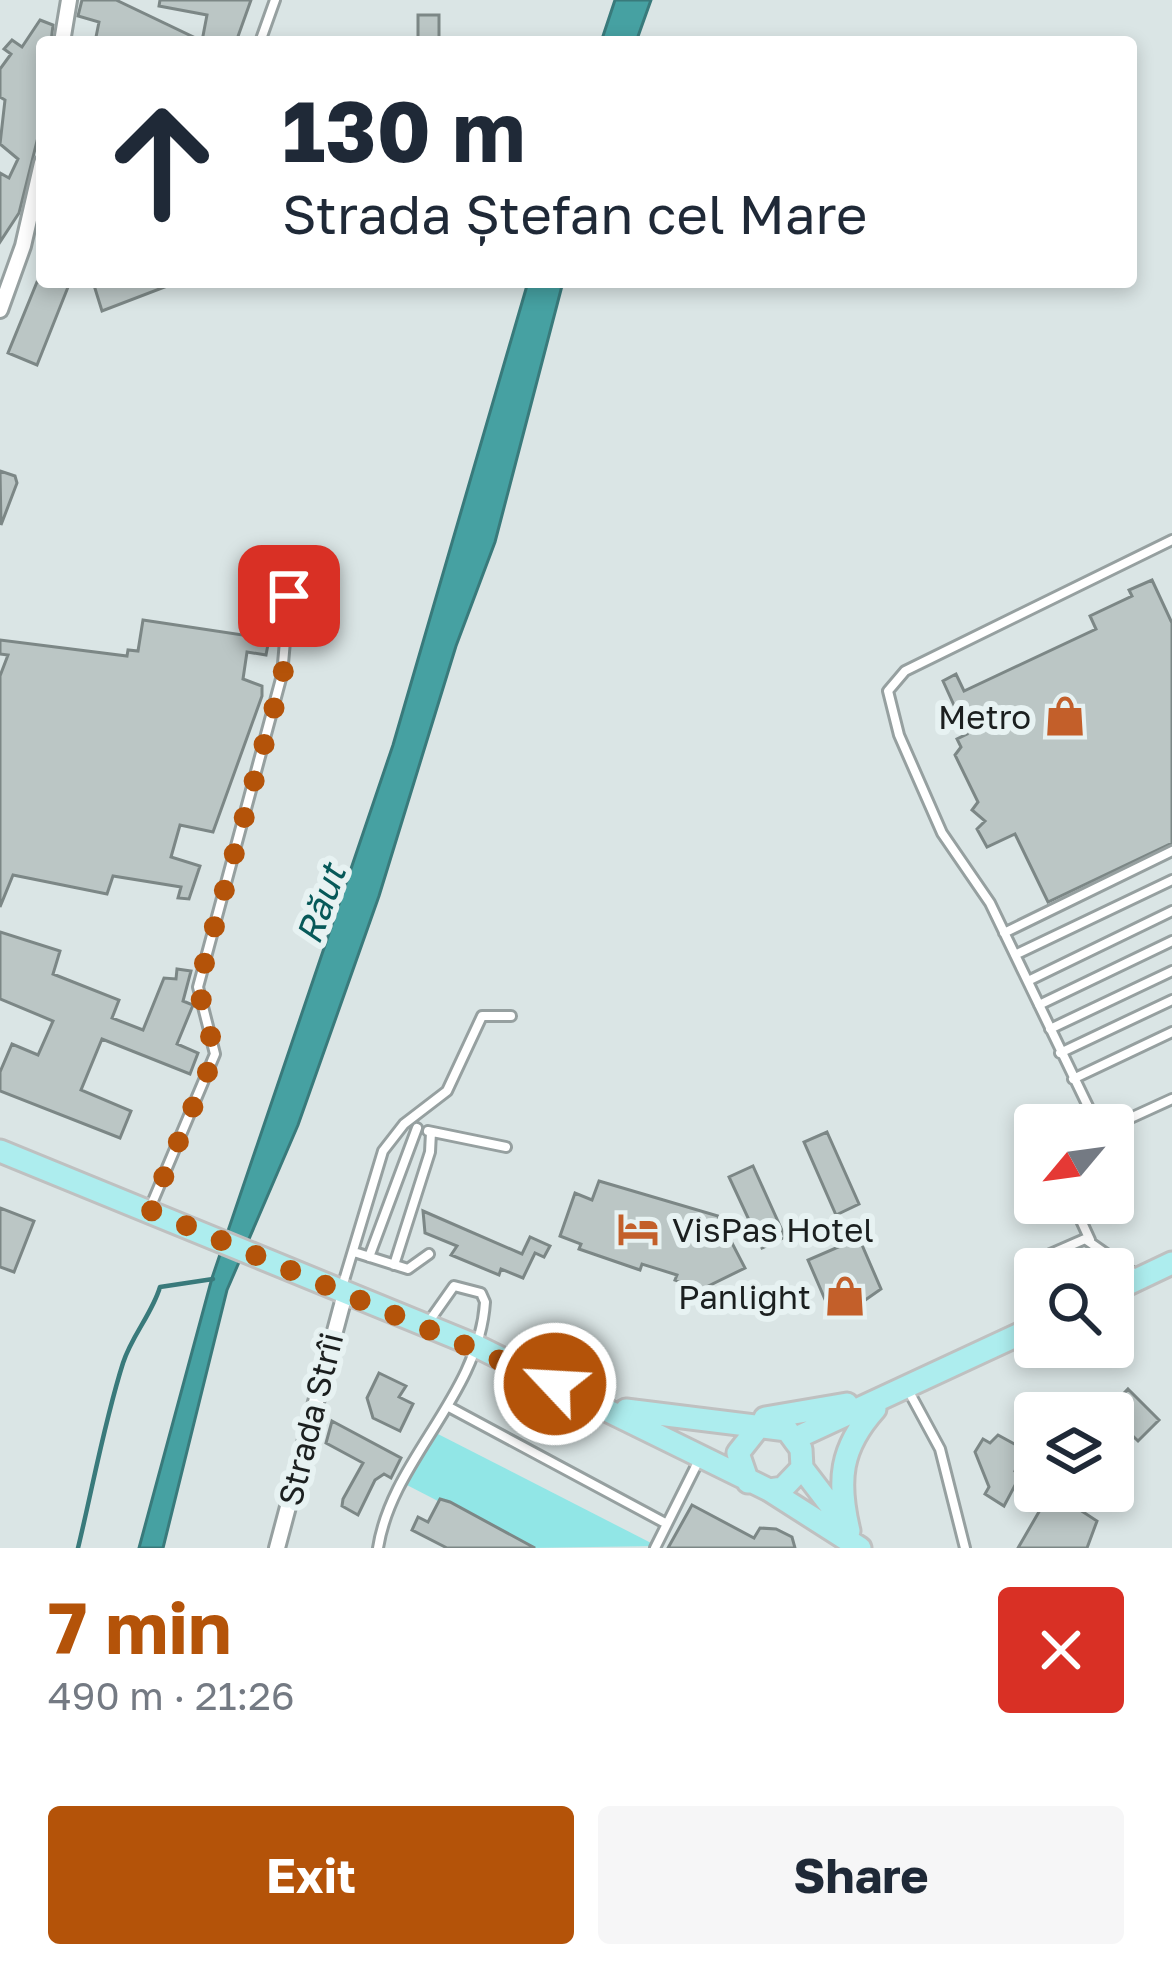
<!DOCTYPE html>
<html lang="en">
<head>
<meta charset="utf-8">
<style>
	:root { --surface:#fff; --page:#f6f6f7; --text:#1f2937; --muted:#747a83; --accent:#b45309 }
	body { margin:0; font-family:"Golos Text",sans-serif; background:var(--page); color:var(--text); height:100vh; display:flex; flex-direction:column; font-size:45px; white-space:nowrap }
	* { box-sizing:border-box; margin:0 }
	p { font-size:39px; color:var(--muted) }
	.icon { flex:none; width:66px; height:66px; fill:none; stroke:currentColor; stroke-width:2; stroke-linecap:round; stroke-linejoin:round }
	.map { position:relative; height:1548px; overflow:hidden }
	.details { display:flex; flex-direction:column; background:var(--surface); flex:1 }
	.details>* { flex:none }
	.hud { position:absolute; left:36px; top:36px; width:1101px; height:252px; border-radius:12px; box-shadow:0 6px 18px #0003; background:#fff; color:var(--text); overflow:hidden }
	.needle { width:78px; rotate:241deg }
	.fabs { position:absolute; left:1014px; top:1104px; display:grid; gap:24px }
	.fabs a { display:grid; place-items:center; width:120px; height:120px; border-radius:12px; background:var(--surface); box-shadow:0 6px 18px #0003; font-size:60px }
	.pin { position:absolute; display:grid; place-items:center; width:102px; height:102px; color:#fff; margin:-51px; border-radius:24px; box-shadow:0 6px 18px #0006 }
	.me { position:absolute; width:132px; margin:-66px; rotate:295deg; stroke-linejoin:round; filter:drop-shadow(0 0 9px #0008) }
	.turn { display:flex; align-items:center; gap:42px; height:252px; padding:0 48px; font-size:54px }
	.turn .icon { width:156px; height:156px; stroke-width:2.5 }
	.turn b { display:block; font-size:84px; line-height:102px }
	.round { display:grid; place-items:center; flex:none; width:126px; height:126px; border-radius:12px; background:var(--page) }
	.headline { display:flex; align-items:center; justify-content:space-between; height:204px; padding:0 48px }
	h1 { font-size:72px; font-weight:700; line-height:90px; color:var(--accent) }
	.cta { display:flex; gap:24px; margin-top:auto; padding:24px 48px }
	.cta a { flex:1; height:138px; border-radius:12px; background:var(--accent); color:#fff; font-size:48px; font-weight:700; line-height:138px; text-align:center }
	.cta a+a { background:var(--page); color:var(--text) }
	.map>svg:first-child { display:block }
	.green { fill:#91e6e6 }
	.water { fill:#46a1a2; stroke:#397a7b; stroke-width:3 }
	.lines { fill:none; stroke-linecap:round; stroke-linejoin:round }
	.stream { stroke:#397a7b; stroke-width:4.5 }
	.building { fill:#bbc6c5; stroke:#7c8786; stroke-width:3 }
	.service-casing { stroke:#96a0a0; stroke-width:14 }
	.minor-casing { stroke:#96a0a0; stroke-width:20 }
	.primary-casing { stroke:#bfc0c0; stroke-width:27 }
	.service { stroke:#fff; stroke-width:8 }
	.minor { stroke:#fff; stroke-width:14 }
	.primary { stroke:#adedee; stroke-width:21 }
	.route { stroke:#b45309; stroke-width:21; stroke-dasharray:0 37.8 }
	.labels { text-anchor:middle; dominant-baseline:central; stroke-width:12; stroke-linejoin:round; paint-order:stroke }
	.poi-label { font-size:33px; fill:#1b1f1f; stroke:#e7f2f2; text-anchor:end }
	.street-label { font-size:33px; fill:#1b1f1f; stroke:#e7f2f2 }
	.water-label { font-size:36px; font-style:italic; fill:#065959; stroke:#e7f2f2 }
</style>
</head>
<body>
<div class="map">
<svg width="1172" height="1548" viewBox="0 0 1172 1548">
	<rect width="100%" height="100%" fill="#dae5e5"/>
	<!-- green -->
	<path class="green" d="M434 1432 657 1546 529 1548 403 1483Z"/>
	<!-- water -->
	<path class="water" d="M615 0H651L636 42H601Z
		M528 282H563L495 542 456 646 379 896 298 1125 227 1290 163 1548H139L212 1278 393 745Z"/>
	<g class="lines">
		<!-- stream -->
		<path class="stream" d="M78 1548C93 1486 104 1423 123 1363 132 1335 152 1314 160 1287L213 1279"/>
	</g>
	<!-- building -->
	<path class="building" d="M82 0H116L202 41 207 15 159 6 160 0H251L236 42H95L99 22 78 16Z
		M418 15H439V41H418Z
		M40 20 53 25 51 42H42V121L19 213 0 242V173L9 178 18 159 0 144 5 100 0 97V69L11 54 4 49 12 40 22 47Z
		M37 282H70L37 365 8 353Z
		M93 282H170V285L102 311Z
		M0 471 15 476 17 483 1 525Z
		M1152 580 1172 623V843L1048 902 1015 834 987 847 977 829 985 821 972 810 978 802 955 755 961 747 957 739 967 734 943 681 956 674 964 691 1096 629 1090 616 1132 596 1129 590Z
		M143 620 269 639 266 655 247 652 243 679 262 686V696L213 832 180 825 171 857 200 866 189 899 178 898 181 887 113 876 107 894 13 875 0 907V676L8 655 0 654V640L127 656 128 650 138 651Z
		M0 932 60 951 53 974 119 1000 112 1018 143 1030 164 978 176 979 177 969 191 971 183 1001 193 1005 177 1044 198 1053 190 1074 102 1039 81 1090 131 1111 120 1138 0 1091V1072L12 1044 38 1055 53 1021 0 999Z
		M827 1132 859 1204 836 1215 804 1142Z
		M753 1166 785 1237 762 1248 729 1177Z
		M599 1181 718 1216 745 1268 692 1294 687 1284 675 1280 677 1275 642 1264 640 1270 579 1249 581 1244 560 1236 575 1193 592 1200Z
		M0 1208 34 1221 14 1272 0 1267Z
		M423 1211 522 1254 530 1237 550 1246 544 1257 535 1253 523 1278 501 1269 499 1275 451 1255 457 1246 425 1233Z
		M859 1238 881 1289 858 1305 830 1311 808 1260Z
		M379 1373 406 1386 399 1397 413 1404 400 1431 373 1418 367 1398Z
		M1128 1389 1159 1420 1138 1441 1107 1411Z
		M332 1421 401 1458 391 1478 384 1474 375 1480 358 1515 342 1506 343 1499 363 1463 326 1443Z
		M998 1435 1018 1446 1020 1460 1015 1471 1021 1474 1004 1506 985 1494 989 1487 975 1452 983 1439 990 1443Z
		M1051 1491 1097 1521 1087 1548H1018Z
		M440 1499 450 1502 535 1548H447L412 1530 418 1517 428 1522Z
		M692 1505 754 1538 760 1528 776 1529 792 1537 795 1548H668Z"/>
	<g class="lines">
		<!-- service casing -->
		<g class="service-casing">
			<path id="service" d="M260 42 275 0
				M1004 933 1172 851
				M1015 955 1172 880
				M1028 981 1172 911
				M1039 1005 1172 941
				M1050 1029 1172 971
				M1060 1053 1172 1000
				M1073 1079 1172 1032
				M1037 1124V1125
				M1097 1125 990 903 942 833 899 735 888 691 905 671 1172 540
				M1113 1126 1172 1099
				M428 1131 506 1147
				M1073 1203 1090 1240
				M150 1208 215 1054 198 987 282 675 289 596
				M354 1252 408 1269 429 1254
				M369 1257 417 1128
				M394 1265 430 1152 431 1132
				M1042 1269 1046 1256 1085 1239 1135 1274
				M342 1287 383 1151 404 1124 447 1091 482 1016H511
				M907 1388 940 1449 965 1548
				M449 1407 667 1524
				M378 1548C392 1459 479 1396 485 1302L481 1293 454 1286 430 1320
				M655 1548 700 1458"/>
		</g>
		<!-- minor casing -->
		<g class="minor-casing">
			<path id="minor" d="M62 42 69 0
				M0 310 23 246 42 163
				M277 1548 346 1290"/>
		</g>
		<!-- primary casing -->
		<g class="primary-casing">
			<path id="primary" d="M0 1151 474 1345 769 1490 860 1548
				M1113 1291 1172 1263
				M626 1410 787 1430 801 1449 802 1468 783 1488 769 1490
				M765 1418 847 1404
				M796 1438 1035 1327
				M802 1468 841 1519
				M748 1482 738 1453 757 1429
				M849 1531C837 1481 840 1448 875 1409"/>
		</g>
		<!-- service -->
		<use href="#service" class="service"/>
		<!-- minor -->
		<use href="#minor" class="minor"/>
		<!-- primary -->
		<use href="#primary" class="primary"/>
	</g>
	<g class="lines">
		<!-- route -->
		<path class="route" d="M289 596 283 675 198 987 215 1054 150 1210 555 1384"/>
	</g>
	<!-- icons -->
	<defs>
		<g id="shop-bare" transform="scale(3.24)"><path d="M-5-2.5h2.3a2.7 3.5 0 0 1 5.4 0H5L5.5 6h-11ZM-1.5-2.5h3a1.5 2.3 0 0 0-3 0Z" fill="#c35f2a" stroke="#e7f2f2" stroke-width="2.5" paint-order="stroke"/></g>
		<g id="hotel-bare" transform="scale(3.24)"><path d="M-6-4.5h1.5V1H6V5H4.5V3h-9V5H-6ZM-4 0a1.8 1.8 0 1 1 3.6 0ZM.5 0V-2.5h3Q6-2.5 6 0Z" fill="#c35f2a" stroke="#e7f2f2" stroke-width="2.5" paint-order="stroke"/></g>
	</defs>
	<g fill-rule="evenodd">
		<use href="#shop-bare" x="1065" y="716"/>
		<use href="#hotel-bare" x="638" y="1229"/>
		<use href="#shop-bare" x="845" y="1296"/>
	</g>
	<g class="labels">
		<!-- poi labels -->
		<g class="poi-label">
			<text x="1031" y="716">Metro</text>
			<text x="672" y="1229" text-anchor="start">VisPas Hotel</text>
			<text x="811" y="1296">Panlight</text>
		</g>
		<!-- street labels -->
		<g class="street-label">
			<text transform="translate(310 1419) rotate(-76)">Strada Strîi</text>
		</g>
		<!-- water labels -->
		<g class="water-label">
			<text transform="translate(320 904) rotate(-70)">Răut</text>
		</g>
	</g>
</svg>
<div class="fabs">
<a><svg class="needle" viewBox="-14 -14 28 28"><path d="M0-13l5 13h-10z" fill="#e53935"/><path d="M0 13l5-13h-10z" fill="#747a83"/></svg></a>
<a><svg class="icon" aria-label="search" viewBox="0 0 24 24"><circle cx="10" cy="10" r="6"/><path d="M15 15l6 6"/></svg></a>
<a><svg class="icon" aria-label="layers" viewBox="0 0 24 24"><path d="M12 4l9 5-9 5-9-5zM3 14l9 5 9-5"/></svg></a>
</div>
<div class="pin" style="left:289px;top:596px;background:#d93025"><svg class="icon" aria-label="arrive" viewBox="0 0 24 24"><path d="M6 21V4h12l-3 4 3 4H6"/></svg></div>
<svg class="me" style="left:555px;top:1384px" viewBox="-20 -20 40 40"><circle r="17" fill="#b45309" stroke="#fff" stroke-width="3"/><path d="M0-11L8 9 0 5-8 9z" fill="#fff"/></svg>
<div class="hud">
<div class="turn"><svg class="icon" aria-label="ahead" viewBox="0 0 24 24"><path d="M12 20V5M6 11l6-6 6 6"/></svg><div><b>130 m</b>Strada Ștefan cel Mare</div></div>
</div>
</div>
<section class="details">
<div class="headline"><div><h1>7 min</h1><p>490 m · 21:26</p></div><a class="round" style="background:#d93025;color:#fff"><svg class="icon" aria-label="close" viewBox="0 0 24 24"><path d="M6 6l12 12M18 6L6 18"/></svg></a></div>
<div class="cta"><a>Exit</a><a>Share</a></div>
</section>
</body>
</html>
